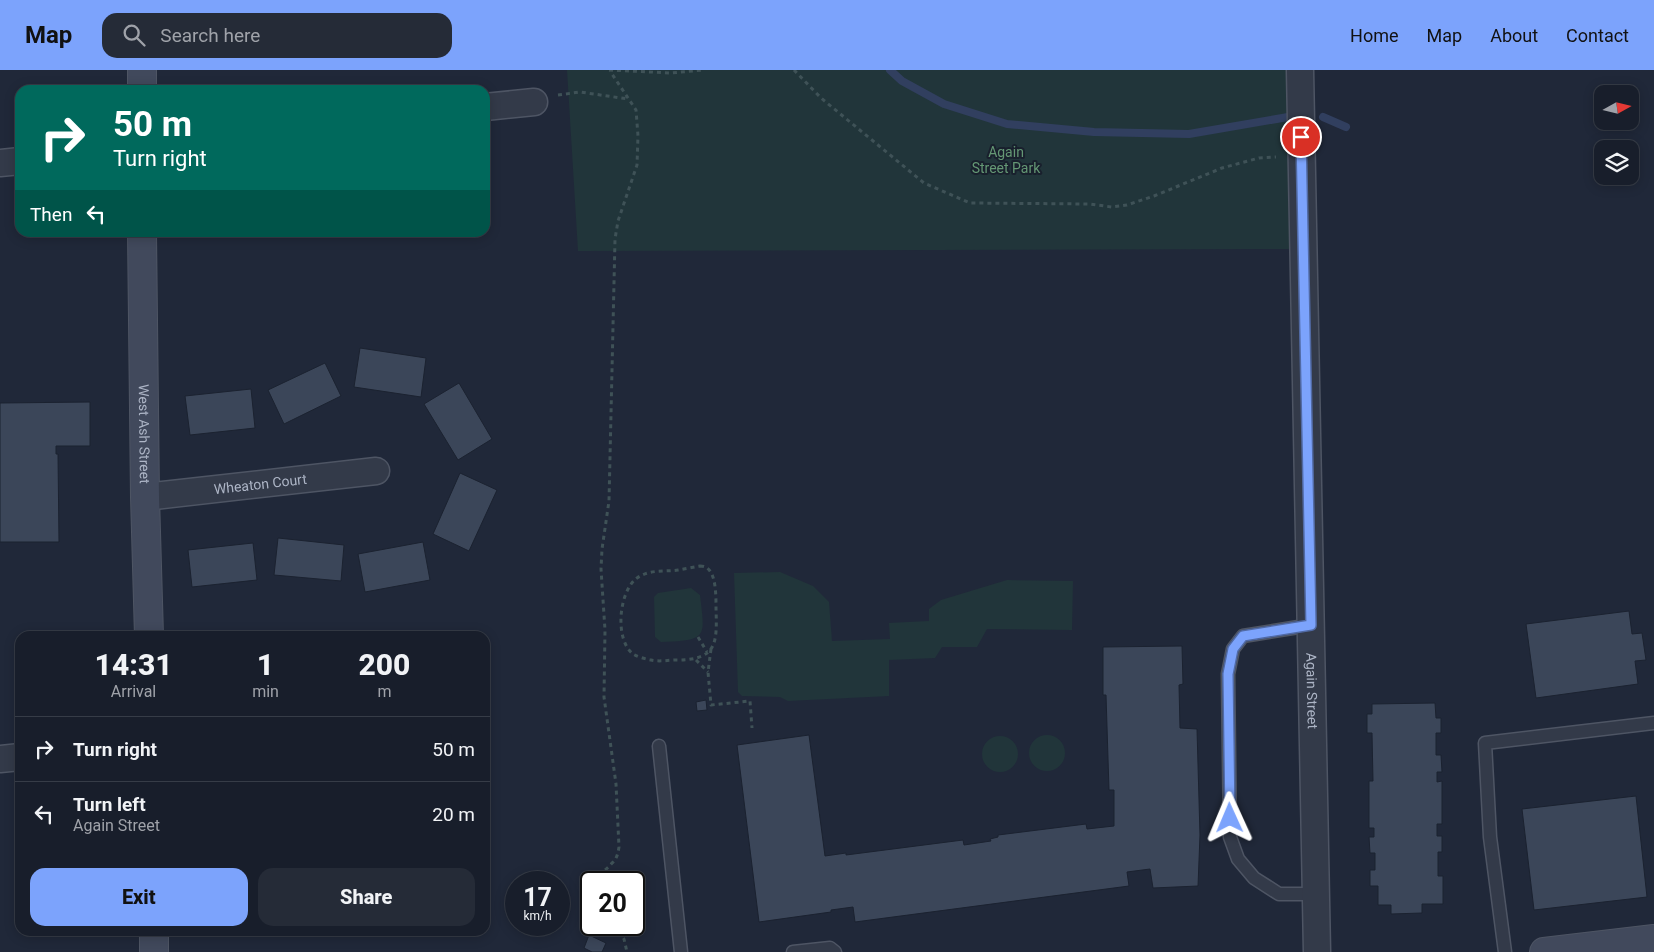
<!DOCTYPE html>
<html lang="en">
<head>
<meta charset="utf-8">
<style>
	:root { --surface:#181e2b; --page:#252b37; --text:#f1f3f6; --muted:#9fa2a9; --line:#363c47; --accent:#7ca3fc }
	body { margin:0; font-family:Roboto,sans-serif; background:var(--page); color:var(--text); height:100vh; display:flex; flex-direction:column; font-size:19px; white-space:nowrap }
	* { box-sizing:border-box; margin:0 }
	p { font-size:16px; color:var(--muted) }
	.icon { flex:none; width:28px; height:28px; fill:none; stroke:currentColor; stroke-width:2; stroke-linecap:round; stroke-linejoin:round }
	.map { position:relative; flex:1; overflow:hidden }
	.drawer { position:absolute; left:15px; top:561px; width:475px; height:305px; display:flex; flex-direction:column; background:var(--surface); border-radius:15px; box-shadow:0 2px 12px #0003,0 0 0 1px var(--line) }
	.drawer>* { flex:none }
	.top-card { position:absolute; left:15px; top:15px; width:475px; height:152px; border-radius:15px; box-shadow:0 2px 12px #0003,0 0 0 1px var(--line); background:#00695c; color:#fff; overflow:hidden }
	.needle { width:32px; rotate:82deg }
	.controls { position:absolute; left:1594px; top:15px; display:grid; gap:10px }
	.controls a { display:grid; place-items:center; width:45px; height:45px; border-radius:10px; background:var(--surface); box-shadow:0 2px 12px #0003,0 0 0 1px var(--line); font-size:25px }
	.speed { position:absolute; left:505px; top:801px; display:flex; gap:10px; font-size:25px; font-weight:700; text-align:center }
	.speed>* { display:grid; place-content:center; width:65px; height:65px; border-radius:50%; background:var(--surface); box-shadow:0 2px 12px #0003,0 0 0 1px var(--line); line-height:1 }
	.speed small { font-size:12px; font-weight:400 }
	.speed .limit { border:2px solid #111; border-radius:8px; background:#fff; color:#111 }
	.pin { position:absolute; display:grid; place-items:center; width:42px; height:42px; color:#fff; margin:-21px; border:2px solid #fff; border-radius:50%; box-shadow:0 1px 5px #0007 }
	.me { position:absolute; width:55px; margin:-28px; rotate:359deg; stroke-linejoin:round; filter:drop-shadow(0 0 4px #0008) }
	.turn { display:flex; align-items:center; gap:18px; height:105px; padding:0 15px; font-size:22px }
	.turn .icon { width:65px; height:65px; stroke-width:2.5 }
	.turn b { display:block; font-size:35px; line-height:42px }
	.then { display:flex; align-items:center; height:48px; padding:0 15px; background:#0003; gap:10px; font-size:19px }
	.eta { display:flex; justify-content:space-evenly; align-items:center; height:85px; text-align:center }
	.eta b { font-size:30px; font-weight:800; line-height:35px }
	.primary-button { display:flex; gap:10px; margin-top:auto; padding:10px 15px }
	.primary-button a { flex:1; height:58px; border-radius:15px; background:var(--accent); color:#111; font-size:20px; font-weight:800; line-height:58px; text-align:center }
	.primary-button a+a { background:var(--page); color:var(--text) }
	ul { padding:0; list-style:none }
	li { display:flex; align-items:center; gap:15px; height:65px; padding:0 15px; border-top:1px solid var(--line) }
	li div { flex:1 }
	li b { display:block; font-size:19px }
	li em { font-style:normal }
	header { display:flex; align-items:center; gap:30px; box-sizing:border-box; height:70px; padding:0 25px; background:var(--accent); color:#111 }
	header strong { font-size:24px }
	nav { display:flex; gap:28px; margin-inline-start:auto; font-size:18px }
	.search { width:350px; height:45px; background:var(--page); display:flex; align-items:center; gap:12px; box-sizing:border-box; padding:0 18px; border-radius:15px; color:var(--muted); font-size:19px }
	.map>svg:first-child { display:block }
	.green { fill:#21353a }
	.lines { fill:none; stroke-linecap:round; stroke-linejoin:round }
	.stream { stroke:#313f5f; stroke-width:8 }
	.building { fill:#3b4659; stroke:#1b2230 }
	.lane-casing { stroke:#4e5564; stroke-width:15 }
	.street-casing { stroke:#4e5564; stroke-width:29 }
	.secondary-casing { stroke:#4e5564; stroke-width:30 }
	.path { stroke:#3f5257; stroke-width:3; stroke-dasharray:4 4; stroke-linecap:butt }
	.lane { stroke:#333a49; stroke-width:12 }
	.street { stroke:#333a49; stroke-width:26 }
	.secondary { stroke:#41495c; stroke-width:28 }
	.route-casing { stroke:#516aa4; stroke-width:12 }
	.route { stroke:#7ca3fc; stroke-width:9 }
	.labels { text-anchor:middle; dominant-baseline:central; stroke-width:4; stroke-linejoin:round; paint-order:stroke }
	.park-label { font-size:14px; fill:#649774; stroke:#19202d }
	.street-label { font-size:14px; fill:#adb5c6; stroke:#19202d }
</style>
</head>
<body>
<header>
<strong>Map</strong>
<div class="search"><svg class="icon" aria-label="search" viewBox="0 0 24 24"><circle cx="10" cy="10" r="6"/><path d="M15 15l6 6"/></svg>Search here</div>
<nav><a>Home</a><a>Map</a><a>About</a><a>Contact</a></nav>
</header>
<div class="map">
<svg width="1654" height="882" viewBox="0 0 1654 882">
	<rect width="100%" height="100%" fill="#202839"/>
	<!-- green -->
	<path class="green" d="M567 0H1288L1290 179 578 181Z
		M780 502 813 516 829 532 832 571 890 569 889 553 929 551V539L941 530 1007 510 1073 511 1072 560 987 559 977 577H942L935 588 889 590V626L788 631 780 627 742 626 738 622 734 503Z
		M691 518 700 525C705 568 708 570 661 572L655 567 654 527 658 523Z
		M1029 683a18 18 0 1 1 36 0a18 18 0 1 1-36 0Z
		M982 684a18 18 0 1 1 36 0a18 18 0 1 1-36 0Z"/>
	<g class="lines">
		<!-- stream -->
		<path class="stream" d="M890 0 902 11 944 34 1007 54 1094 62 1189 64 1288 47
			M1323 47 1346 57"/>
	</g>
	<!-- building -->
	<path class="building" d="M360 278 426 288 421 327 354 317Z
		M325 293 341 326 284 354 268 320Z
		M459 313 492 369 458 390 424 334Z
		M251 319 255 358 190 365 185 326Z
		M90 332V376H56V384H58L59 472H0V333Z
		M460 403 497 420 469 481 433 464Z
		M278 468 344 475 341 511 274 505Z
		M423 472 430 510 365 522 358 484Z
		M253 473 257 510 192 517 188 480Z
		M1629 541 1632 564 1642 563 1646 590 1635 591 1638 614 1536 628 1526 554Z
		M1182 576 1183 614 1179 615 1180 658 1197 659 1200 765 1198 816 1153 818 1150 799 1127 802 1129 816 855 852 853 837 831 840V842L759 852 737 675 809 665 825 786 846 783V785L963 770 964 775 991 771 990 769 998 767V765L1086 754 1087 759 1114 756V720H1109L1106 625H1103V577Z
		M706 630 707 640 697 641 696 632Z
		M1435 633 1436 648H1441V663H1436V685H1441L1442 702H1437V712L1442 711V754H1437V766H1442V782H1438V806H1443V834H1422V843L1391 844V835H1378V816H1370V800H1375V783H1370L1369 767H1374V758H1369V711H1373L1372 663H1367V644H1372V634Z
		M1636 726 1647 827 1534 840 1522 739Z
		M589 865 606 873 602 882H592L584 878Z"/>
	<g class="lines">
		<!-- lane casing -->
		<g class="lane-casing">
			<path id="lane" d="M1311 555 1243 566 1233 579 1228 604 1230 767 1238 789 1254 808 1279 824H1316
				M659 676 681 882
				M793 882 830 878 835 882
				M1505 882 1490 767 1485 673 1654 653"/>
		</g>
		<!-- street casing -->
		<g class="street-casing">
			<g id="street">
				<path id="s1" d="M1300 0 1317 882"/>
				<path d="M485 37 534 32"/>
				<path d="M0 93 20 91"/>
				<path id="s2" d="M145 427 376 401"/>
				<path d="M0 689 20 687"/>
			</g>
		</g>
		<!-- secondary casing -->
		<g class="secondary-casing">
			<g id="secondary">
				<path d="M142 0V20"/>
				<path id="s3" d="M142 162 145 427 149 566"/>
				<path d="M154 861V882"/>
				<path d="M1544 882 1654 869"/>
			</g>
		</g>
		<!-- path -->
		<path class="path" d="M609 0 671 3 703 0
			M794 0 821 28 924 113 970 133 1089 134 1112 137 1127 135 1154 126 1222 98 1259 88 1276 87
			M558 25 580 22 628 29
			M700 496C704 496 707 497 710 501 716 509 716 527 716 538 717 572 718 590 677 590 668 590 659 592 651 590 645 589 638 587 633 584 614 569 619 521 637 508 650 499 664 502 678 500 685 499 693 497 700 496Z
			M698 567 707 582
			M711 579 708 602 711 635 750 631 752 658
			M696 590 708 602
			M595 812C598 803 606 801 612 793 617 789 618 783 619 777L616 714 604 627 605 560 601 499 602 479 609 431 615 169 618 151 637 95 638 66 636 40 610 1
			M614 855 624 869 627 882"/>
		<!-- lane -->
		<use href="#lane" class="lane"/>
		<!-- street -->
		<use href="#street" class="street"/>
		<!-- secondary -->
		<use href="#secondary" class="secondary"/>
	</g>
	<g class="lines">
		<!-- route casing -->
		<g class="route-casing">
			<path id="route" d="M1230 748 1228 604 1233 579 1243 566 1311 555 1301 67"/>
		</g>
		<!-- route -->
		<use href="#route" class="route"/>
	</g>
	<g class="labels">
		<!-- park labels -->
		<g class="park-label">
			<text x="1006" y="82">Again<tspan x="1006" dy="16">Street Park</tspan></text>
		</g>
		<!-- street labels -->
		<g class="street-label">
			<text stroke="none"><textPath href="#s3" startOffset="202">West Ash Street</textPath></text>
			<text stroke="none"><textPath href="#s2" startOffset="116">Wheaton Court</textPath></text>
			<text stroke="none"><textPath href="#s1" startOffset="621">Again Street</textPath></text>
		</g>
	</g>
</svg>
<div class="controls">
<a><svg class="needle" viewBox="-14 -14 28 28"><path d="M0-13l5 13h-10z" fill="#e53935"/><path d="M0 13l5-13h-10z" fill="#9fa2a9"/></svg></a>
<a><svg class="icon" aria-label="layers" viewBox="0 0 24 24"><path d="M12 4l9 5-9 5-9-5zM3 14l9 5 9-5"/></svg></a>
</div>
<div class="speed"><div>17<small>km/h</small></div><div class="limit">20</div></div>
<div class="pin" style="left:1301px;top:67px;background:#d93025"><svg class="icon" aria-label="arrive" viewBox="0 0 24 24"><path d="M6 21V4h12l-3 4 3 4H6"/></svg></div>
<svg class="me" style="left:1230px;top:748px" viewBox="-20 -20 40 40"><path d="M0-17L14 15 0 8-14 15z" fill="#7ca3fc" stroke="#fff" stroke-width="4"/></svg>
<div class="top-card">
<div class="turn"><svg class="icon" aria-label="right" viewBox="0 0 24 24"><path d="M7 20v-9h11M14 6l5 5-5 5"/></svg><div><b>50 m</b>Turn right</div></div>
<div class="then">Then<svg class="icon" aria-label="left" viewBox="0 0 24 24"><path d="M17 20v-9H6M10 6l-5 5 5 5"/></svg></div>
</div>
<section class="drawer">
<div class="eta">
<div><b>14:31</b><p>Arrival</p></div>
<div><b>1</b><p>min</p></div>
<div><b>200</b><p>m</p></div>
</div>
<ul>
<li><svg class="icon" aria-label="right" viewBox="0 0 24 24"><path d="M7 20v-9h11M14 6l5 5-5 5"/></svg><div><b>Turn right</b></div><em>50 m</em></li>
<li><svg class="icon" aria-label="left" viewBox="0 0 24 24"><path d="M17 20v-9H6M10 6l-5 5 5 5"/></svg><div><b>Turn left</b><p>Again Street</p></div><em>20 m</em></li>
</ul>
<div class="primary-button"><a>Exit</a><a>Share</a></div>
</section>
</div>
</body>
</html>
